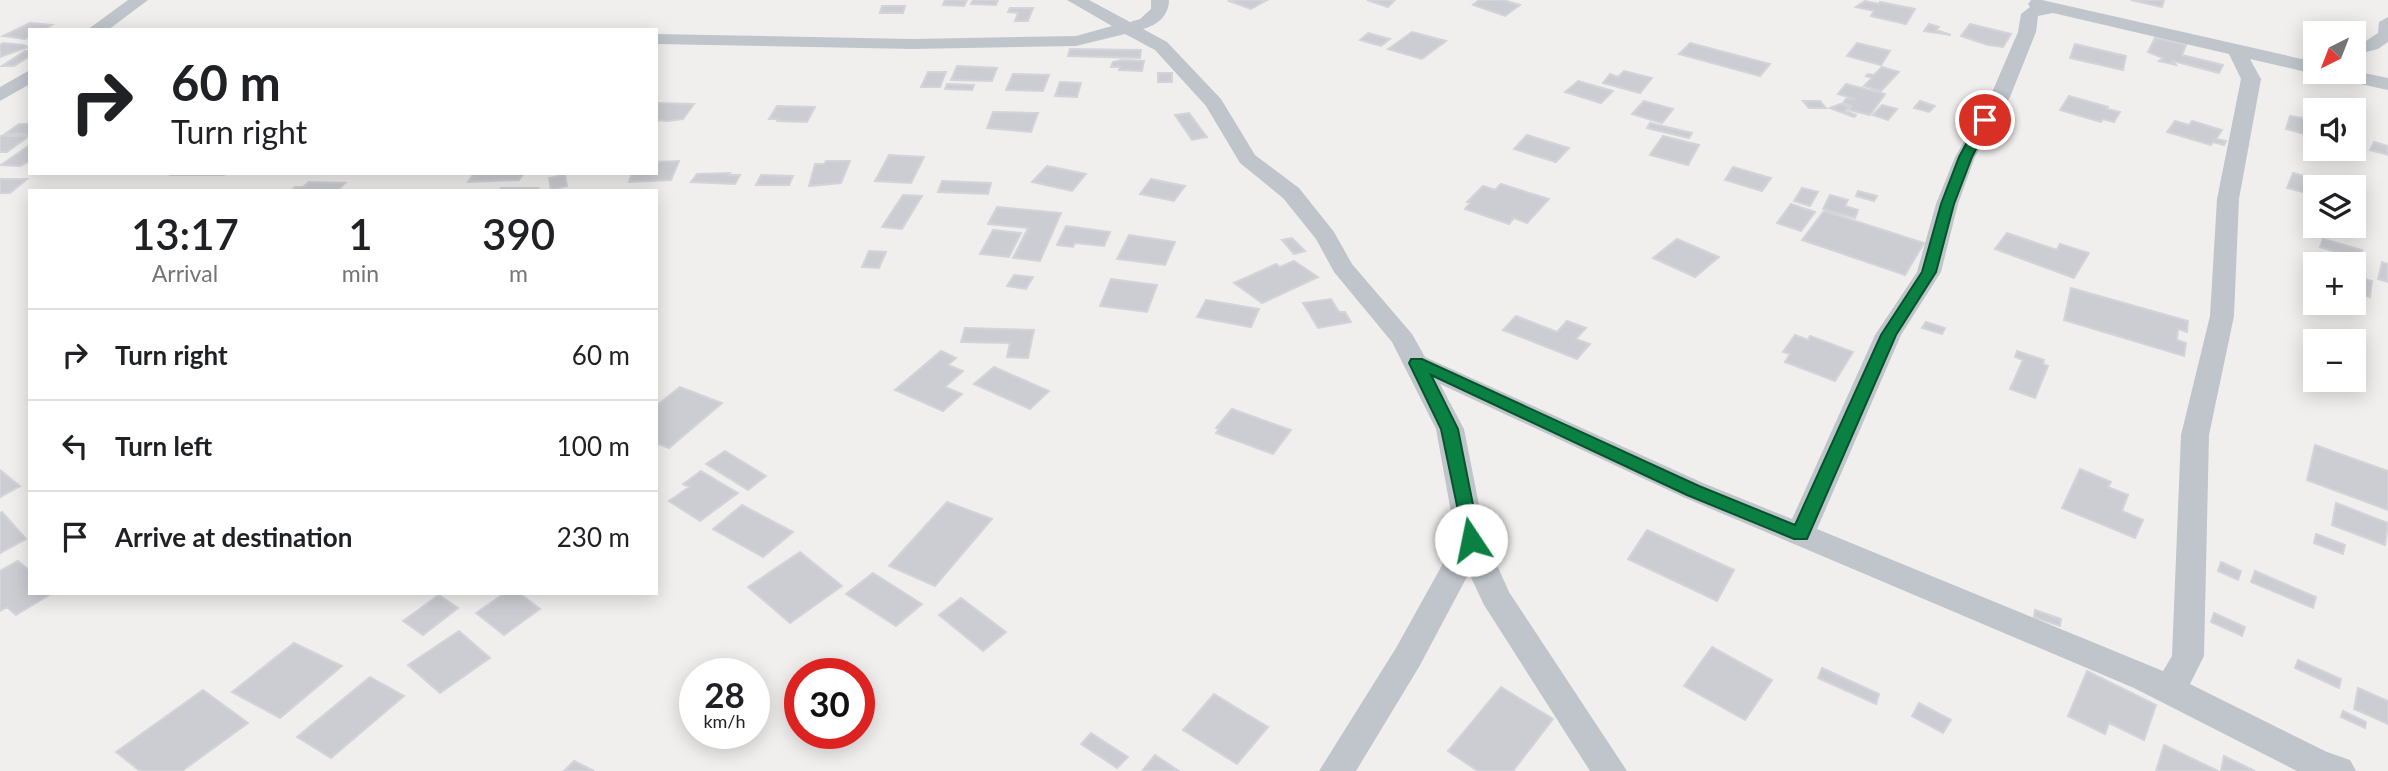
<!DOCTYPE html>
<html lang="en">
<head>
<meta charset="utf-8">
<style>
	:root { --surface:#fff; --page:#f6f6f6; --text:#202124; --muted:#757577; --line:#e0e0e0 }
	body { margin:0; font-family:Lato,sans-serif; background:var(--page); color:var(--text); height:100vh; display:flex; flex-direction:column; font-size:26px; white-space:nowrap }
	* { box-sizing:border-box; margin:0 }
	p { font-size:23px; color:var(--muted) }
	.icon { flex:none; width:38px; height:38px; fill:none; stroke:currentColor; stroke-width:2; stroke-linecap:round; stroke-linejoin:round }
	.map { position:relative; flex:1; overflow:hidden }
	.side { position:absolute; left:28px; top:189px; width:630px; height:406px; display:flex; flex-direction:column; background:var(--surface); border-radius:0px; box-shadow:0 4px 18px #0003 }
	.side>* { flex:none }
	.top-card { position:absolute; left:28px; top:28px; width:630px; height:147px; border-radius:0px; box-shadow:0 4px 18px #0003; background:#fff; color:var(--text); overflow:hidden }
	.needle { width:46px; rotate:222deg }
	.controls { position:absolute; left:2303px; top:21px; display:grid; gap:14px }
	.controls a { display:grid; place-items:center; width:63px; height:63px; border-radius:0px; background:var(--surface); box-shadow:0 4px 18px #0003; font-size:35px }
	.speed { position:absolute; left:679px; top:658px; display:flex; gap:14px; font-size:35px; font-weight:700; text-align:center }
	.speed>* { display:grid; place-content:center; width:91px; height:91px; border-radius:50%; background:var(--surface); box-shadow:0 4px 18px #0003; line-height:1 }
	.speed small { font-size:18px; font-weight:400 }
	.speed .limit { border:10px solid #d22; background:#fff; color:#111 }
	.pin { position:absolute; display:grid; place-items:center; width:60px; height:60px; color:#fff; margin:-30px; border:4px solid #fff; border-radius:50%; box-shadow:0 2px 7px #0007 }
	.me { position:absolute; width:77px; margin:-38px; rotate:349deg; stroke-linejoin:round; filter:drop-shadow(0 0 5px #0008) }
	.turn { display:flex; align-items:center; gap:24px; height:147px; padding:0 28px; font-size:32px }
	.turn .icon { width:91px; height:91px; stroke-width:2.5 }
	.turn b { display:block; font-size:49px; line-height:60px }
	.eta { display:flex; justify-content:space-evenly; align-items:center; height:119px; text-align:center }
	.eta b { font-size:42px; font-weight:600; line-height:49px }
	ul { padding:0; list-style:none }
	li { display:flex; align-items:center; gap:21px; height:91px; padding:0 28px; border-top:2px solid var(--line) }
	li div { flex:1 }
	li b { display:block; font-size:26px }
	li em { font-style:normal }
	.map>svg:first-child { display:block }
	.building { fill:#cccdd2; stroke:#d3d4d9; stroke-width:2 }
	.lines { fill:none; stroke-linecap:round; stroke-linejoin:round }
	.minor { fill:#bfc5cb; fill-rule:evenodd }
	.route { fill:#0b8043; stroke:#07532c; stroke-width:2 }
</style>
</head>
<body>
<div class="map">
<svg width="2388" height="771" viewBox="0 0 2388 771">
	<rect width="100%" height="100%" fill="#f1efee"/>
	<!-- building -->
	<path class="building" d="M945 0H967L964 6 943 5Z
		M973 0H998L996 5 971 4Z
		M1231 0H1267L1251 9 1229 1Z
		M1367 0H1395L1388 7Z
		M1479 0H1503L1520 5 1505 16 1473 5Z
		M2131 0H2164L2162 7Z
		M1865 1 1879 4 1880 2 1915 9 1906 24 1871 16 1874 11 1856 7Z
		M882 6H905L903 13H880Z
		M1010 8H1033L1028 21H1015L1018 13 1008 12Z
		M30 23 52 25 43 30H30V36L25 39 3 36Z
		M1929 24 1939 27 1936 30 1951 35 1924 31Z
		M1970 24 2011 34 2003 47 1988 45 1961 36Z
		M1412 32 1446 41 1422 59 1388 49Z
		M1368 33 1390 39 1381 46 1360 40Z
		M2155 38 2186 45 2182 55 2223 65 2219 73 2173 61 2176 65 2159 61 2163 58 2148 52Z
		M3 43 23 45 28 47 0 57V45Z
		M1690 43 1770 64 1760 76 1679 54Z
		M1857 43 1890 51 1881 65 1847 56Z
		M2075 44 2126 56 2123 70 2070 58Z
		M1070 49 1141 50 1140 58 1068 56Z
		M25 51H30V56L14 66H2Z
		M1122 60 1144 61 1142 71 1119 70 1120 67H1111L1113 62Z
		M957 66 997 68 992 81 951 80Z
		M1882 67 1899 72 1881 91 1864 86 1872 78 1866 76 1868 74 1874 75Z
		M1624 71 1652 78 1640 93 1603 83 1610 74 1618 77Z
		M928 72H946L940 87H921Z
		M1158 73H1172V82H1158Z
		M1013 74 1049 75 1043 91 1006 90Z
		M1578 81 1613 91 1601 103 1565 92Z
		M1060 82 1081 83 1077 97 1055 96Z
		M947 84 974 85 972 90 945 89Z
		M1846 84 1885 94 1870 115 1849 110 1852 106 1843 103 1846 99H1855L1838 94Z
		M2069 96 2108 107 2107 109 2120 112 2114 122 2103 119 2101 122 2060 110Z
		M1644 101 1673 109 1662 123 1632 114Z
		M1803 101H1820L1826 108H1809Z
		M1920 101 1935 106 1929 112 1914 108Z
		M656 103 694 104 683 119 667 121 656 120Z
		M1840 104 1849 107 1845 111 1856 115 1854 117 1830 108Z
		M1882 105 1897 109 1888 120 1873 115Z
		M777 106 815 107 807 122 777 121 778 119H769Z
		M993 112 1038 113 1031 132 987 128Z
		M1189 113 1207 137 1192 140 1175 115Z
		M2290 116 2315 120V137L2286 129Z
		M2175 121 2189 125 2192 121 2222 130 2216 139 2226 141 2224 145 2213 142 2211 145 2167 132Z
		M1650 123 1692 133 1689 138 1647 128Z
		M19 124H30V134H5Z
		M1527 135 1569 148 1556 162 1514 149Z
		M0 136H29L7 152H0Z
		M1663 136 1699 145 1688 165 1650 155Z
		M2374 142 2388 146V155L2370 150Z
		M30 145V161L20 166 1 165Z
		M889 155 924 157 911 183 875 181Z
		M679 161 671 180 629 182 632 173H656V162Z
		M826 161H850L841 183 809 186 815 164H824Z
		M1047 166 1086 174 1072 191 1032 182Z
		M1733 167 1771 178 1762 191 1725 180Z
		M173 173H226L224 175H171Z
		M474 173H524L519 180 468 182Z
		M730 173 729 175H740L735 184 691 182 697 174Z
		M2293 173 2308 177 2306 181 2313 183 2310 190 2304 189 2303 192 2287 188Z
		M565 175 567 186 551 190 549 178Z
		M761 175 793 176 789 185H756Z
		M0 179H27L10 193H0Z
		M1151 179 1185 186 1174 201 1140 194Z
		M942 181 991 183 988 194 938 192Z
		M309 182 345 183 337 191H291L295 187H303Z
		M1501 184 1549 199 1527 223 1514 218 1509 224 1465 209 1470 203 1467 202 1483 186 1495 190Z
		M501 188H538L536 191H499Z
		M1802 188 1818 192 1810 206 1794 201Z
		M1858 191 1877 196 1874 201 1856 196Z
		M903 195 922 196 902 229 882 227Z
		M1830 195 1848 200 1845 206 1858 210 1855 218 1823 209Z
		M1791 204 1815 212 1801 231 1777 223Z
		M997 207 1061 213 1040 261 1013 258 1028 228 988 224Z
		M1824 211 1924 243 1905 275 1802 240Z
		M1066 226 1110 232 1104 246 1075 243 1073 247 1057 245Z
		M993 230 1021 233 1009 257 980 254Z
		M2007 233 2057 250 2060 244 2089 253 2074 278 1995 249Z
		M1129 235 1175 242 1165 265 1117 259Z
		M1292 238 1305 251 1294 254 1282 240Z
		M1677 239 1719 257 1695 277 1653 258Z
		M2323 239 2362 250 2360 259 2320 247Z
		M869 251 886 252 879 268 862 267Z
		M1294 261 1318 277 1262 303 1234 283 1276 264 1280 267Z
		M2382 262 2388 264V282L2378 279Z
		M1014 275 1033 277 1026 289 1007 286Z
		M2357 277 2372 281 2370 297 2354 292Z
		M1111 279 1157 285 1147 312 1100 306Z
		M2071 288 2188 321 2187 332 2178 329 2177 340 2186 343 2184 356 2064 320Z
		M1331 299 1339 312H1345L1351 322 1318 328 1303 303Z
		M1206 300 1259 309 1251 327 1197 317Z
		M1516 316 1557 332 1567 321 1586 328 1576 339 1590 344 1577 359 1503 330Z
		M1926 322 1945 328 1942 334 1922 328Z
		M965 328 1034 330 1028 358 1007 357 1010 343 961 342Z
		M1795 335 1808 340 1810 336 1853 352 1835 381 1785 362 1790 354 1783 352Z
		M941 351 956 358 948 365 963 371 945 387 962 394 943 411 895 390Z
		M2017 351 2044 360 2043 364 2048 366 2035 398 2010 389 2023 360 2015 357Z
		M994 367 1049 391 1030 409 974 384Z
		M680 387 722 403 669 448 656 443V406Z
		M1232 409 1291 430 1273 454 1216 433 1219 429 1216 428Z
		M2315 445 2388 471V510L2307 480Z
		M725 451 766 476 748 490 706 464Z
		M2080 469 2111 482 2108 487 2128 495 2122 511 2143 520 2135 538 2062 508Z
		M0 470 20 486 0 497Z
		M701 471 738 493 700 521 669 501 689 487 683 484Z
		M947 502 992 519 935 586 889 566Z
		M2336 503 2388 523 2385 545 2332 525Z
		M742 505 793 532 763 557 713 529Z
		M2 512 26 539 0 553V513Z
		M1647 530 1734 570 1717 601 1628 559Z
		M2316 534 2345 545 2343 554 2314 543Z
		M800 552 842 586 790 623 748 587Z
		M18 561 30 571V593H52L16 615 7 607 0 611V571Z
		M2221 562 2241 571 2238 580 2218 571Z
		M2255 571 2316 597 2313 608 2251 582Z
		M873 573 922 604 896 626 846 594Z
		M505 593H519L540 609 504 635 476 613Z
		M439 595 458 608 423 635 403 621Z
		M961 598 1006 632 983 651 939 615Z
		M2035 610 2061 619 2060 626 2034 617Z
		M2214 613 2245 627 2242 636 2211 622Z
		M459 631 490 658 440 693 408 665Z
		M294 643 342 666 280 718 232 692Z
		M1712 647 1772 680 1745 720 1684 686Z
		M2298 660 2341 679 2339 688 2295 668Z
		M1822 668 1879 694 1876 704 1818 678Z
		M2087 671 2156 705 2144 740 2109 723 2105 734 2068 716Z
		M370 677 404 696 331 758 297 737Z
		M1501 687 1553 719 1513 771H1478L1448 751Z
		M2358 688 2388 701V724L2354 709Z
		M203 690 248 723 182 771H140L116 752Z
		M1214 694 1268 727 1237 764 1183 730Z
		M1919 703 1951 720 1943 733 1912 716Z
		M2343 711 2366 722 2365 728 2341 717Z
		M1091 733 1128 757 1117 768 1081 744Z
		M2164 745 2218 771H2156Z
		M1155 755 1179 771H1142Z
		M2224 756 2255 771H2221Z
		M574 761 594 771H564Z"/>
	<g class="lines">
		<!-- minor -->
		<path class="minor" d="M128 0H148L108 30H87Z
			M1067 0H1089L1130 22 1140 19 1151 9V0H1169C1169 15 1158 25 1143 29L1167 42 1221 99 1255 155 1299 188 1334 232 1352 264 1412 334 1425 357 1703 483 1792 519 1875 335 1917 272 1936 204 1955 157 1990 97 2018 32 2021 14 2030 7 2028 4 2031 0H2042L2315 62V72L2354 71 2388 78V90L2323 76 2321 72 2315 74 2250 59 2261 79 2239 199 2234 316 2209 435 2204 656 2190 684 2327 752 2350 760 2356 771H2297L2134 688 1683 497 1440 384 1464 429 1486 540 1509 592 1627 771H1590L1484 605 1469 573 1419 667 1356 771H1319L1396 648 1456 540 1436 429 1392 342 1334 272 1316 239 1283 198 1240 163 1206 106 1155 50 1125 34 1076 46 913 49 656 44V34L913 39 1076 36 1112 26ZM2053 13 2229 54 2241 79 2217 199 2210 316 2181 435 2172 656 2163 671 1817 529 1901 335 1941 272 1958 204 1975 157 2010 97 2036 32 2038 16Z
			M2388 17V42L2378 49 2354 55V44L2366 41 2378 33 2379 22Z
			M30 70V84L0 101V87Z"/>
	</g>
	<!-- route -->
	<path class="route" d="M1985 117 1991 120 1972 157 1954 204 1936 272 1896 335 1807 539H1794L1687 495 1431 375 1458 429 1480 540 1478 544H1465L1441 429 1409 363 1411 359H1422L1699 486 1795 525 1881 335 1922 272 1941 204 1959 157 1979 120Z"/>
</svg>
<div class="controls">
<a><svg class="needle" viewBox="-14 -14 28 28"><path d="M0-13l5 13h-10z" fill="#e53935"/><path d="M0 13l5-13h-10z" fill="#757577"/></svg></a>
<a><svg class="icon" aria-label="sound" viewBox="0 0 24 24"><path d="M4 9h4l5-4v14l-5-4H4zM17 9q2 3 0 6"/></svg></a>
<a><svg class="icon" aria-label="layers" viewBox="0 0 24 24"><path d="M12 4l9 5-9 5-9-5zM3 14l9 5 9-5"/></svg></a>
<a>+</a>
<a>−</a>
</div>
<div class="speed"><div>28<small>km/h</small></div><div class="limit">30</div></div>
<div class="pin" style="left:1985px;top:120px;background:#d93025"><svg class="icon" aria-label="arrive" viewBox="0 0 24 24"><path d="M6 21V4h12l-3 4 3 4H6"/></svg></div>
<svg class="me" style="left:1471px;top:540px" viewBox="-20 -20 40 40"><circle r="19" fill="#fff"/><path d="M0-13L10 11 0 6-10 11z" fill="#0b8043"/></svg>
<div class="top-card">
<div class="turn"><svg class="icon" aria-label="right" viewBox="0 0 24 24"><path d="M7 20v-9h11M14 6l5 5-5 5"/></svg><div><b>60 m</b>Turn right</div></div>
</div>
<section class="side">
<div class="eta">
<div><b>13:17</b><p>Arrival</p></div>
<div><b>1</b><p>min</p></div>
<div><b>390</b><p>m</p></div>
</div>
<ul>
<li><svg class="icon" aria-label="right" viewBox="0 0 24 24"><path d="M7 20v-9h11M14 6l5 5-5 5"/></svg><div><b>Turn right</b></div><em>60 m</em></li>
<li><svg class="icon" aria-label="left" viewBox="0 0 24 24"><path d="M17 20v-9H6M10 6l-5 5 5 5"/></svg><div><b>Turn left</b></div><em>100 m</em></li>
<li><svg class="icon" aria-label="arrive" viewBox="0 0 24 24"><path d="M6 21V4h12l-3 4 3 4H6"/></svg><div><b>Arrive at destination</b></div><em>230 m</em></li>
</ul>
</section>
</div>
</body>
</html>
